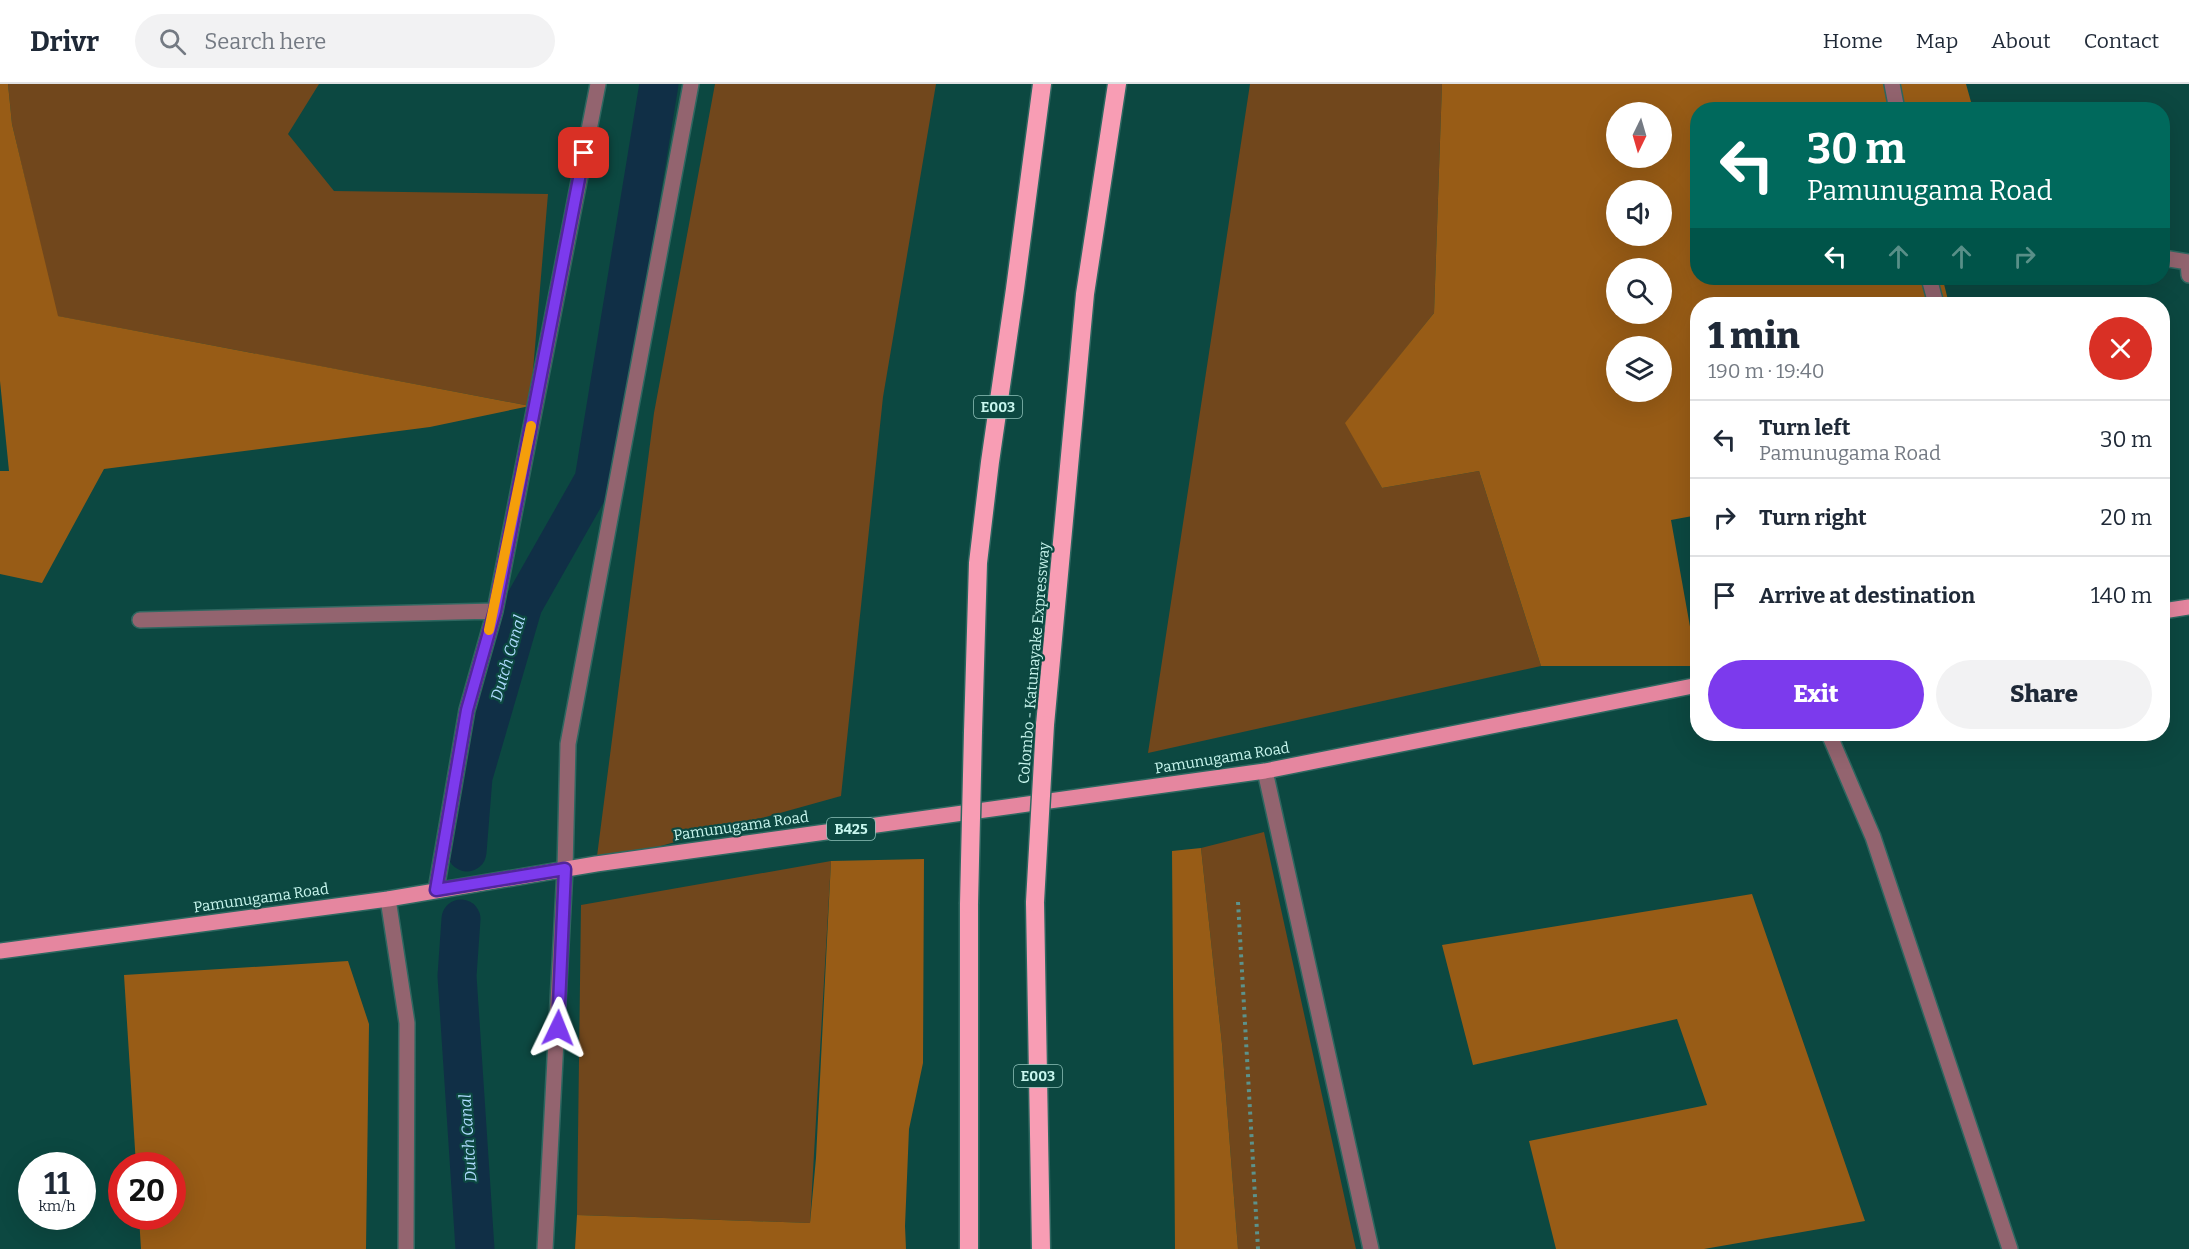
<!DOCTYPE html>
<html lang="en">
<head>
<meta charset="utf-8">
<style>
	:root { --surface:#fff; --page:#f2f2f3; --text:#1f2937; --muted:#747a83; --line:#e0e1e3; --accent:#7c3aed }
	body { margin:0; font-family:Bitter,serif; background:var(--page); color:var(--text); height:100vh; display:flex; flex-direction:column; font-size:22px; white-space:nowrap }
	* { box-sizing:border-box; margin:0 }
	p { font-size:20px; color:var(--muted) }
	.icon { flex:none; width:33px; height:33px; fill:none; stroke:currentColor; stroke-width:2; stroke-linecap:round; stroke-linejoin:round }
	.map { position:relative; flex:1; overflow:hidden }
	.details { position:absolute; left:1690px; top:213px; width:480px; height:444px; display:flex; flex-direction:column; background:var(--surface); border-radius:24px; box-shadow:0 6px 24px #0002 }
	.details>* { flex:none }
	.banner { position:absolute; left:1690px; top:18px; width:480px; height:183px; border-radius:24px; box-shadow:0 6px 24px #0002; background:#00695c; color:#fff; overflow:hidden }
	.needle { width:39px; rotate:185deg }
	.fabs { position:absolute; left:1606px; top:18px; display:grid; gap:12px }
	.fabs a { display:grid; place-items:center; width:66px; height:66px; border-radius:50%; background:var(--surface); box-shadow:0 6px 24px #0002; font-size:30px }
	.speed { position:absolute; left:18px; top:1068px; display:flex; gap:12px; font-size:30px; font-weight:700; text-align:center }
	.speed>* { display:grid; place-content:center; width:78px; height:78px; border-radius:50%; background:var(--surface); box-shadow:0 6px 24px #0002; line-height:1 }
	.speed small { font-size:15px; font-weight:400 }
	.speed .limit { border:9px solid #d22; background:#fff; color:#111 }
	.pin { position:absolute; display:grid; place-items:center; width:51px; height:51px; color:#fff; margin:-26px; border-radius:12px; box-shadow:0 3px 9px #0006 }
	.me { position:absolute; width:66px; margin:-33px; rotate:2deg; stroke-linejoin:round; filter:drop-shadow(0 0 4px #0008) }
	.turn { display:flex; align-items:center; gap:21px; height:126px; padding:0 18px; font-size:27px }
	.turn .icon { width:78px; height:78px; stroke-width:2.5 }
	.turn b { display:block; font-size:42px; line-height:51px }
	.lanes { display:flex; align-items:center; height:57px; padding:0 18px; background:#0003; justify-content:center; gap:30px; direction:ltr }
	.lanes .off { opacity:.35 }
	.round { display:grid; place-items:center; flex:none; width:63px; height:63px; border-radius:32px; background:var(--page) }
	.head { display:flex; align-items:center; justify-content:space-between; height:102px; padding:0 18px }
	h1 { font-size:36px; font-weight:800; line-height:45px }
	.button { display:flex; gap:12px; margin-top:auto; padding:12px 18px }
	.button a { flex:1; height:69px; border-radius:36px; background:var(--accent); color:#fff; font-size:24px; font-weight:800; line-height:69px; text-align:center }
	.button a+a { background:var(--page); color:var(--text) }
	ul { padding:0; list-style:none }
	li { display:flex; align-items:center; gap:18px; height:78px; padding:0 18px; border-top:2px solid var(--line) }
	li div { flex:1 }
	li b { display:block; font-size:22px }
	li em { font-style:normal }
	header { display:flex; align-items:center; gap:36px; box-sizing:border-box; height:84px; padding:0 30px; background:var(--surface); border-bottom:2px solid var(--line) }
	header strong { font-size:28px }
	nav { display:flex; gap:33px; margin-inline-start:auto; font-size:21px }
	.search { width:420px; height:54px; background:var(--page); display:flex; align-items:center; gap:15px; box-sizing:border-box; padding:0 21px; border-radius:33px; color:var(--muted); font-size:22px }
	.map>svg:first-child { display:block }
	.green { fill:#71471c }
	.forest { fill:#985c16; fill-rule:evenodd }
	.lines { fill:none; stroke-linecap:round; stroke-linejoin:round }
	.canal { stroke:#102f46; stroke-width:39 }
	.lane-casing { stroke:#2e6760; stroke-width:18 }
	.street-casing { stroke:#2e6760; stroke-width:18 }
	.primary-casing { stroke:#2e6760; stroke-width:18 }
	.highway-casing { stroke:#2e6760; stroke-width:21 }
	.path { stroke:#5c928b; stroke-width:4; stroke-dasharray:3 4.5; stroke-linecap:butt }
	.lane { stroke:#93646f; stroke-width:15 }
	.street { stroke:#93646f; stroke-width:15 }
	.primary { stroke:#e5869f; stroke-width:15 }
	.highway { stroke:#f89db4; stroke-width:18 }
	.highway-bridge-casing { stroke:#2e6760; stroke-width:21; stroke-linecap:butt }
	.highway-bridge { stroke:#f89db4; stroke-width:18 }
	.route-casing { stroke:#51269a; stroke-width:15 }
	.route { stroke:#7c3aed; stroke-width:10 }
	.slow { stroke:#f59e0b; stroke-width:10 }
	.labels { text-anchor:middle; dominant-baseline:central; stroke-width:4.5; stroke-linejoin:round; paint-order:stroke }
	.shield { fill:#0c4841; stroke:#90c2ba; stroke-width:1.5 }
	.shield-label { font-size:14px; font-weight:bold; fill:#c8f6ee }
	.street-label { font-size:15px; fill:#c8f6ee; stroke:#0c4841 }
	.water-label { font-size:16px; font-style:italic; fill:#aedafd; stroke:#0c4841 }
</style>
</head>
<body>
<header>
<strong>Drivr</strong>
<div class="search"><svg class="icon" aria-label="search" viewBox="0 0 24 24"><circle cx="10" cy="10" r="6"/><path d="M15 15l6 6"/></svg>Search here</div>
<nav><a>Home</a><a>Map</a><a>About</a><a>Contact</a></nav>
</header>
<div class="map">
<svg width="2189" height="1165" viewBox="0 0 2189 1165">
	<rect width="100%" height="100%" fill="#0c4841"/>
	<!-- green -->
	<path class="green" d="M8 0H319L288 50 334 107 548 110 530 322 57 232 12 40Z
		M715 0H936L883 313 841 712 596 780 654 329Z
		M1250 0H1442L1434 229 1346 339 1382 404 1479 387 1541 582 1148 669Z
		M1264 748 1351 1143 1356 1165H1238L1222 960 1201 764Z
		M831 777 810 1139 577 1131 581 821Z"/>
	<!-- forest -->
	<path class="forest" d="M0 0H8L12 40 58 232 530 322 430 343 104 385 42 499 0 490V387H9L0 297Z
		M1442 0H1966L1973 25 1698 26V194H1978L1944 200 1949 220H1698V431L1671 436 1697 582H1541L1479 387 1382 404 1345 339 1434 229ZM1617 28H1662V74H1617ZM1617 106H1662V152H1617ZM1617 184H1662V230H1617ZM1617 262H1662V308H1617Z
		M1201 764 1222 960 1238 1165H1175L1172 767Z
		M924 775 923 979 909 1045 905 1142 906 1165H575L577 1131 810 1139 816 1074 831 777Z
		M1752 810 1865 1137 1704 1165H1556L1529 1057 1707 1021 1677 935 1473 981 1442 861Z
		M348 877 369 940 366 1165H141L139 1133 172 1132V1082L136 1081 124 891Z"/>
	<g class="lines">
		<!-- canal -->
		<path class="canal" d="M467 768 473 693 523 521 594 396 659 0
			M461 835 457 892 475 1165"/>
		<!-- lane casing -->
		<g class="lane-casing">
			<path id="lane" d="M545 1165 565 785"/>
		</g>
		<!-- street casing -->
		<g class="street-casing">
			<path id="street" d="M1892 0 1897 26
				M2163 174 2188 178 2189 191
				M1929 194 1936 220
				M140 536 495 527
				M1829 650 1873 753 2010 1165
				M1265 687 1371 1165
				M565 785 568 660 691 0
				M436 806 467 626 495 527 598 0
				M388 815 407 939 406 1165"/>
		</g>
		<!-- primary casing -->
		<g class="primary-casing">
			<path id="primary" d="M2163 527 2189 523
				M0 867 388 815 596 780 1265 687 1698 601"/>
		</g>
		<!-- highway casing -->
		<g class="highway-casing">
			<path id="highway" d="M1045 641 1085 210 1117 0
				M973 648 978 479 990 378 1015 205 1042 0
				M1035 818 1041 1165
				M969 820V1165"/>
		</g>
		<!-- path -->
		<path class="path" d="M1238 818 1258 1165"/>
		<!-- lane -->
		<use href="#lane" class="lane"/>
		<!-- street -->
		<use href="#street" class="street"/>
		<!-- primary -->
		<use href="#primary" class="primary"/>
		<!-- highway -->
		<use href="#highway" class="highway"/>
		<!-- highway-bridge casing -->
		<g class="highway-bridge-casing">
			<path id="highway-bridge" d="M1035 818 1045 641
				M969 820 973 648"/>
		</g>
		<!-- highway-bridge -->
		<use href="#highway-bridge" class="highway-bridge"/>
	</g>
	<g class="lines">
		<!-- route casing -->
		<g class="route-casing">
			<path id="route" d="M558 944 565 785 436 806 467 626 495 527 584 69"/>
		</g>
		<!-- route -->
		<use href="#route" class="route"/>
		<!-- slow -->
		<path class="slow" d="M489 546 531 342"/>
	</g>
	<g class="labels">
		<!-- shield labels -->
		<g class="shield">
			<rect x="974" y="312" width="48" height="22" rx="4.5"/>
			<rect x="827" y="734" width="48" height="22" rx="4.5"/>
			<rect x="1014" y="981" width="48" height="22" rx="4.5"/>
		</g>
		<g class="shield-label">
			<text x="998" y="323">E003</text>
			<text x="851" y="745">B425</text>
			<text x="1038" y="992">E003</text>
		</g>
		<!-- street labels -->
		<g class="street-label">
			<text transform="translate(1034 579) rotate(-85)">Colombo - Katunayake Expressway</text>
			<text transform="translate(1222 674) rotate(-9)">Pamunugama Road</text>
			<text transform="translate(741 742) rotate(-8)">Pamunugama Road</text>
			<text transform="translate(261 814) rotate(-8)">Pamunugama Road</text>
		</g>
		<!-- water labels -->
		<g class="water-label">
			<text transform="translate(508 574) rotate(-74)">Dutch Canal</text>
			<text transform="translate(468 1054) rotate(-94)">Dutch Canal</text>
		</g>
	</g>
</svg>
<div class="fabs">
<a><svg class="needle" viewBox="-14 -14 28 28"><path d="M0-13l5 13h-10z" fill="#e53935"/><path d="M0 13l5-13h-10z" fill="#747a83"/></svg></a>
<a><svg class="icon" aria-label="sound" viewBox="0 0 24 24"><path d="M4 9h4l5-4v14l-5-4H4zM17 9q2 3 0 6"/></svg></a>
<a><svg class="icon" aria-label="search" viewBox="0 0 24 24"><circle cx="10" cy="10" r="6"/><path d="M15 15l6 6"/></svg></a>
<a><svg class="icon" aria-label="layers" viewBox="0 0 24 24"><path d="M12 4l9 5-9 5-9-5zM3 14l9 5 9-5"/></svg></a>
</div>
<div class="speed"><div>11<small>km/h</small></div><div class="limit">20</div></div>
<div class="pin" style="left:584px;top:69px;background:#d93025"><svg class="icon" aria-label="arrive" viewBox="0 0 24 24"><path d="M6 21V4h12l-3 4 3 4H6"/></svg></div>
<svg class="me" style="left:558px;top:944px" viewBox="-20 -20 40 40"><path d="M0-17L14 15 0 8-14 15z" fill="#7c3aed" stroke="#fff" stroke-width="4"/></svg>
<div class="banner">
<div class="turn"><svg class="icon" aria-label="left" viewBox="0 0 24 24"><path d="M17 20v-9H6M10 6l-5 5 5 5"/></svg><div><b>30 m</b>Pamunugama Road</div></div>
<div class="lanes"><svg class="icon" aria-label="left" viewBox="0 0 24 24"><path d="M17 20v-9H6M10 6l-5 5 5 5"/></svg><svg class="icon off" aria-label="ahead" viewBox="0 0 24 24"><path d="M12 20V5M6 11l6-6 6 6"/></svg><svg class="icon off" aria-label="ahead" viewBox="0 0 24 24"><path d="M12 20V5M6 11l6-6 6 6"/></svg><svg class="icon off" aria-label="right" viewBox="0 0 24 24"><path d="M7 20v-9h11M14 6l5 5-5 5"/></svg></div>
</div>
<section class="details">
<div class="head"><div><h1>1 min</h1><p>190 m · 19:40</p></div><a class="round" style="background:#d93025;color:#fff"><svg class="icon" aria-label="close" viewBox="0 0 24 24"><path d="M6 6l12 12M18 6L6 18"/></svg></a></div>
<ul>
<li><svg class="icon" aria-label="left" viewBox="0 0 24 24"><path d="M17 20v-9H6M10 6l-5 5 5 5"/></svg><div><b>Turn left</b><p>Pamunugama Road</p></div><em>30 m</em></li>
<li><svg class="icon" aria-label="right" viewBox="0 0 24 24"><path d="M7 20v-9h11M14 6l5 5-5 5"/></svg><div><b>Turn right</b></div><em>20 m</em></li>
<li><svg class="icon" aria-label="arrive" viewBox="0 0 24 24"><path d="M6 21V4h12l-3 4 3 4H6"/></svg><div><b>Arrive at destination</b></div><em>140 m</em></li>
</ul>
<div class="button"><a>Exit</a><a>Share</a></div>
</section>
</div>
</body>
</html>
